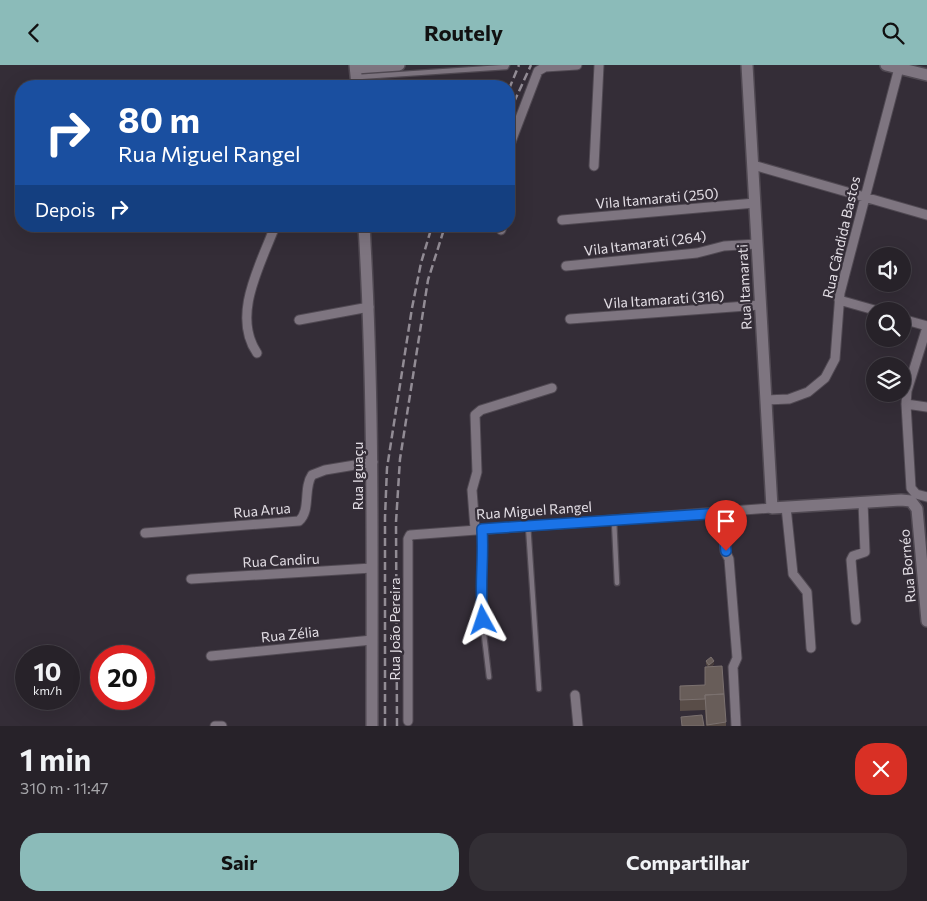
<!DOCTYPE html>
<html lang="pt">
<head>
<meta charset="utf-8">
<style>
	:root { --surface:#272229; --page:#332f35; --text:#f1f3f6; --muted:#a4a4a8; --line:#433f46; --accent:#8bbbb9 }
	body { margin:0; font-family:Commissioner,sans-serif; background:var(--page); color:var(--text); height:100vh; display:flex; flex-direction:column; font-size:19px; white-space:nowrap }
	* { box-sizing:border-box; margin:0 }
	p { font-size:16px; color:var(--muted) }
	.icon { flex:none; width:28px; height:28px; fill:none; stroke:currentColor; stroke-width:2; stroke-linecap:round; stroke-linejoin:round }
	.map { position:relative; height:661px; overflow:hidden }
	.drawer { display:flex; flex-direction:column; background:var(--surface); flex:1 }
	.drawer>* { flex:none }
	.banner { position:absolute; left:15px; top:15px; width:500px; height:152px; border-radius:20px; box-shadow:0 5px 20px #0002,0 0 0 1px var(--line); background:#1a4fa0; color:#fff; overflow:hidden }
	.controls { position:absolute; left:866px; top:182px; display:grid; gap:10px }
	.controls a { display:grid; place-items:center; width:45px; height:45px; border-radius:50%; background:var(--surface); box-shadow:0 5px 20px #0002,0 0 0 1px var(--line); font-size:25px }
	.speed { position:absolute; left:15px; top:580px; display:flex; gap:10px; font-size:25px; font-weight:700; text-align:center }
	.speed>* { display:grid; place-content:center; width:65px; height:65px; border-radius:50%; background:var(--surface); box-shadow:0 5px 20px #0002,0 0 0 1px var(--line); line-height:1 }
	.speed small { font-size:12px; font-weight:400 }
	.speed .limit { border:8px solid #d22; background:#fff; color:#111 }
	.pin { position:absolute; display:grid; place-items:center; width:42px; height:42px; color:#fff; margin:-51px -21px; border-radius:50% 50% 50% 0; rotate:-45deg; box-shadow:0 0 5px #0007 }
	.pin .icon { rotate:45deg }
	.me { position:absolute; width:55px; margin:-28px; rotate:355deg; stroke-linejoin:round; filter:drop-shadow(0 0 4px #0008) }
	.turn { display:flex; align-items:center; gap:18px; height:105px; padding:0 20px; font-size:22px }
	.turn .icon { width:65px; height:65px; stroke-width:2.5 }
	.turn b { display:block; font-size:35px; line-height:42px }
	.then { display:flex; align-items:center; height:48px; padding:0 20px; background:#0003; gap:10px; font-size:19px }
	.round { display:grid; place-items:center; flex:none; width:52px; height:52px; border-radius:20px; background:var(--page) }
	.summary { display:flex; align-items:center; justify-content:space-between; height:85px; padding:0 20px }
	h1 { font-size:30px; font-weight:700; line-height:38px }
	.cta { display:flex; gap:10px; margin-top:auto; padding:10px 20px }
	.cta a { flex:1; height:58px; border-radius:20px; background:var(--accent); color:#111; font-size:20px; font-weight:700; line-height:58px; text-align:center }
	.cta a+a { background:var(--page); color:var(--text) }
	header { display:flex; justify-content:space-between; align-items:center; height:65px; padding:0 20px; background:var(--accent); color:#111; font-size:22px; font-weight:700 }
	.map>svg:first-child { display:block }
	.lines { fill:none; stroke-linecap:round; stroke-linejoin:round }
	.lane-casing { stroke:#504952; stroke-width:7 }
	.street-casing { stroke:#504952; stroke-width:11 }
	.secondary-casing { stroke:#504952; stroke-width:14 }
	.lane { stroke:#7e7580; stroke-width:4.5 }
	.street { stroke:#7e7580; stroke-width:9 }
	.secondary { stroke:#7e7580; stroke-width:11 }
	.rail { stroke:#928c95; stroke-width:2.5; stroke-dasharray:8 4; stroke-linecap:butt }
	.wall { fill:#594d48 }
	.shaded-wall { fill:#443a3a }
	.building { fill:#685d59; stroke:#7b716f }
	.route-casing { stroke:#114b97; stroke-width:12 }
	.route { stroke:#1a73e8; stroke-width:9 }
	.labels { text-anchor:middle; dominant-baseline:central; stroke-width:4.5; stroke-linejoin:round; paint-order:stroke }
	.street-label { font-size:14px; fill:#e3dee5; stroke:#342d37 }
</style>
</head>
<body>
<header><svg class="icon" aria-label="back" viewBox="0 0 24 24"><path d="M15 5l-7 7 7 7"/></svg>Routely<svg class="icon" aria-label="search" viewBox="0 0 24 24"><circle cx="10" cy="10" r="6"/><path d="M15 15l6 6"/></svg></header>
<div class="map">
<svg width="927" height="661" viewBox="0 0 927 661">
	<rect width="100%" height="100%" fill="#342d37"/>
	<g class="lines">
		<!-- lane casing -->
		<g class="lane-casing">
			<path id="lane" d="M358 12 506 2 507 0
				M614 455 617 518
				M528 460 539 624
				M482 465 483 501 480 536 489 612"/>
		</g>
		<!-- street casing -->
		<g class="street-casing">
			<path id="street" d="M509 82 538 6 545 2 577 0
				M753 100 927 150
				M594 101 599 0
				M562 155 755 138
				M501 165 502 161
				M566 201 697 188 724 181 757 179
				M839 235 878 246
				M570 254 760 240
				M902 254 927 261
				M299 255 369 242
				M927 262 907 326 906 339 911 423 916 429 927 432
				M257 288C231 250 261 199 275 161
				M766 335 789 334 808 327 825 313 835 294 840 228 899 3
				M906 339 927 342
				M786 442 793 509 807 527 811 583
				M722 447 725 486 729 494 737 593 733 602 736 661
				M475 464 472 425 477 407 475 350 481 345 552 323
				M145 468 299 456C311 446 303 423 312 410L325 405 373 397
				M191 514 372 503
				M856 555 851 495 853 491 865 487 863 437
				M211 591 372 575
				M575 630 578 661
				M408 656V474L410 470 772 443
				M215 661H222"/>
		</g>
		<!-- secondary casing -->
		<g class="secondary-casing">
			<path id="secondary" d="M355 0 357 21
				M747 0 772 443 901 435 911 436 917 444 927 556
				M886 0 927 10
				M356 3 399 0
				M364 161C374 328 372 494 372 661"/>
		</g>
		<!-- lane -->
		<use href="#lane" class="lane"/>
		<!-- street -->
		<use href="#street" class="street"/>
		<!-- secondary -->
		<use href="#secondary" class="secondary"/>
		<!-- rail -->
		<path class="rail" d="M509 24 519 0
			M509 48 531 0
			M385 661V452L387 403 412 243 421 198 432 161
			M397 661 396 457 400 394 428 215 445 161"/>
	</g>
	<!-- wall -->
	<path class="wall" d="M706 596 714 599 711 602 726 657V661H706L705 645 680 646V621L705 620 708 602 706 599Z"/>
	<!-- shaded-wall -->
	<path class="shaded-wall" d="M714 596V599L709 603V600Z"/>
	<!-- building -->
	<path class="building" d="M711 592 714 596 709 600 706 596Z
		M722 601 724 629 705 630V634L680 635V621L705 620V602Z
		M724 629 726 657 707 660 705 630Z
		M702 650 704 661H682L681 652Z"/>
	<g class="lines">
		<!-- route casing -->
		<g class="route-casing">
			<path id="route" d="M483 555C479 525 484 495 482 464L722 448 726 486"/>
		</g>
		<!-- route -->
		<use href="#route" class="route"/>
	</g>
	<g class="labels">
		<!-- street labels -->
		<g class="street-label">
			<text transform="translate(657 133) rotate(-5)">Vila Itamarati (250)</text>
			<text transform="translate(841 172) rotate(-77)">Rua Cândida Bastos</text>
			<text transform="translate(645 178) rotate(-7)">Vila Itamarati (264)</text>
			<text transform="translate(744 222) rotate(-93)">Rua Itamarati</text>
			<text transform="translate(664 234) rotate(-4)">Vila Itamarati (316)</text>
			<text transform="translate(357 411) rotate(-90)">Rua Iguaçu</text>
			<text transform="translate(262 445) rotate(-5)">Rua Arua</text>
			<text transform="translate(534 445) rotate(-4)">Rua Miguel Rangel</text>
			<text transform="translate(281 495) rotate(-3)">Rua Candiru</text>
			<text transform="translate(907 501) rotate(-95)">Rua Bornéo</text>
			<text transform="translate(394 564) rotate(-90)">Rua João Pereira</text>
			<text transform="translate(290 569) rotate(-6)">Rua Zélia</text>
		</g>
	</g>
</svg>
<div class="controls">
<a><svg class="icon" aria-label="sound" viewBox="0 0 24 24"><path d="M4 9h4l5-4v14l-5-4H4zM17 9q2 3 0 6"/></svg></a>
<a><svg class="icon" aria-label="search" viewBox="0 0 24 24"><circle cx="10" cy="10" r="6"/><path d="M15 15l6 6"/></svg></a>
<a><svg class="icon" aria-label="layers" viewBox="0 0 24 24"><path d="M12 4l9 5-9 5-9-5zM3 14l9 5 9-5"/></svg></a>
</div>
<div class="speed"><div>10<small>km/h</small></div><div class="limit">20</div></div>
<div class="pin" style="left:726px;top:486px;background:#d93025"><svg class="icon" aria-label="arrive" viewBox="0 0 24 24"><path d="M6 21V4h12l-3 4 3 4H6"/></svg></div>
<svg class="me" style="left:483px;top:555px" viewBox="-20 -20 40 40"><path d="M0-17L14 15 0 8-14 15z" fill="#1a73e8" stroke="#fff" stroke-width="4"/></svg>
<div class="banner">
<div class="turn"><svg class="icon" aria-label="right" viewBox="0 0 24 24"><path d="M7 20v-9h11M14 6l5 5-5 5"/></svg><div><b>80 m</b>Rua Miguel Rangel</div></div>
<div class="then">Depois<svg class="icon" aria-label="right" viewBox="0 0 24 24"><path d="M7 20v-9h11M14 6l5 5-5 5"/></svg></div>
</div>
</div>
<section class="drawer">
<div class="summary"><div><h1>1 min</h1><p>310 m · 11:47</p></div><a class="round" style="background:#d93025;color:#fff"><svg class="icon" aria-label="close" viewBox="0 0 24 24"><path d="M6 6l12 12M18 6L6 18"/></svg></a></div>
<div class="cta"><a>Sair</a><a>Compartilhar</a></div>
</section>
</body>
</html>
